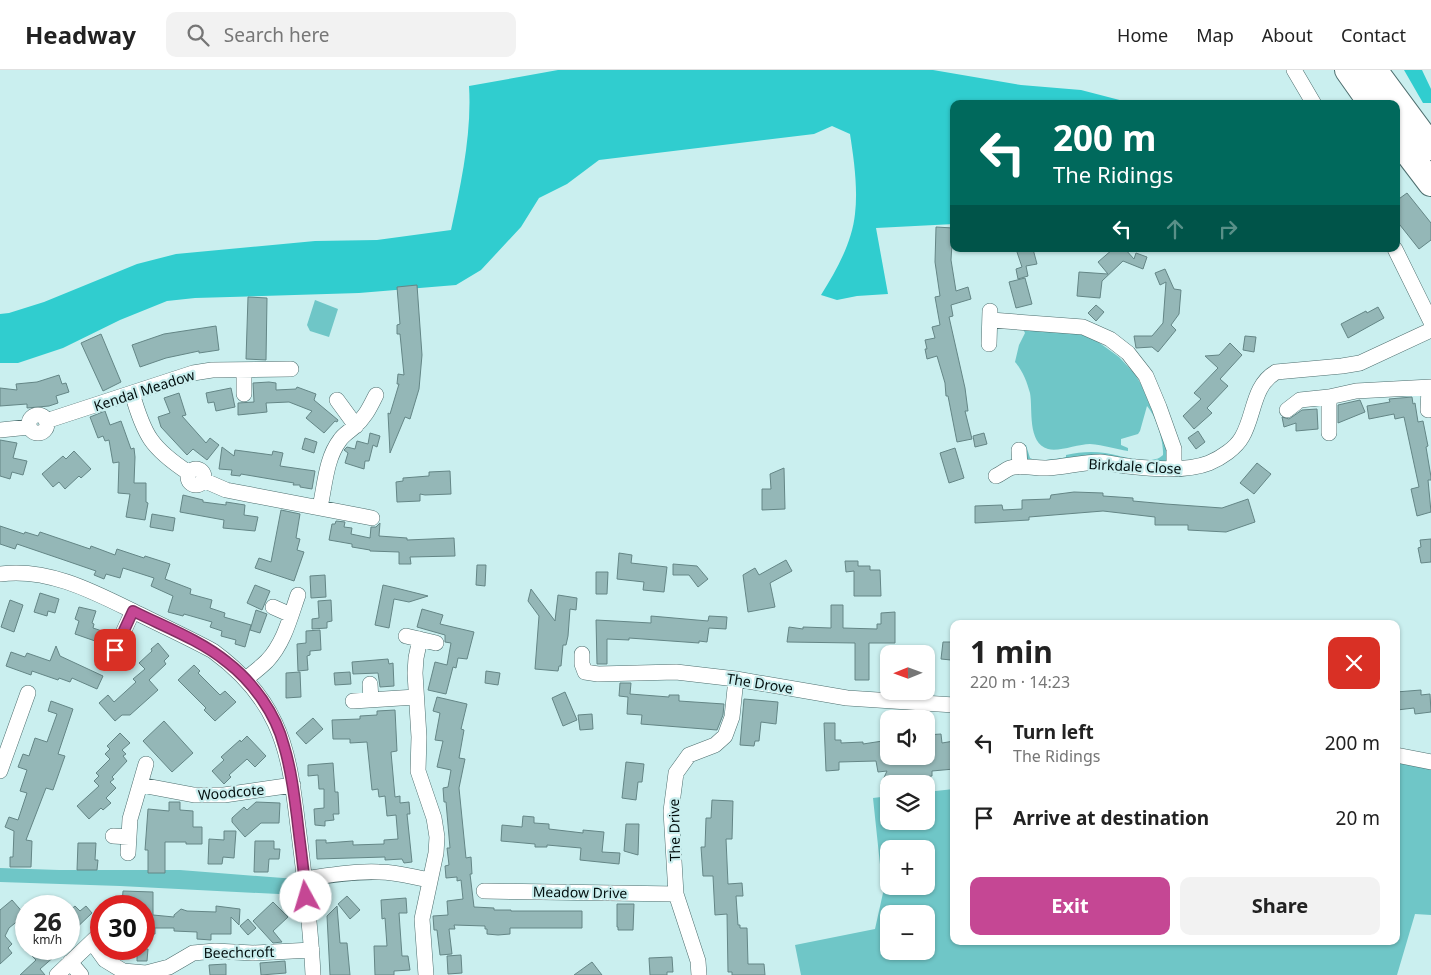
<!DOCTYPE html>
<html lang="en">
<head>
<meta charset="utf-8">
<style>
	:root { --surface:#fff; --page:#f2f2f2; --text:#222; --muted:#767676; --line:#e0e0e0; --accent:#c54794 }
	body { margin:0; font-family:"Noto Sans",sans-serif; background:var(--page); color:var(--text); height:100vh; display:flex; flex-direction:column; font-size:19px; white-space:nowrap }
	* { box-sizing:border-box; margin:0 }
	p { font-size:16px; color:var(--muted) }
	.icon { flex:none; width:28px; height:28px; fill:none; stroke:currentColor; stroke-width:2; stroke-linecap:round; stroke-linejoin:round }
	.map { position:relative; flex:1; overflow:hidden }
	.side { position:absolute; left:950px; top:550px; width:450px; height:325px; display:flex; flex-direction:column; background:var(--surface); border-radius:10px; box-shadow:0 1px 4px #0004 }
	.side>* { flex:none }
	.hud { position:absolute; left:950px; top:30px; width:450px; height:152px; border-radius:10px; box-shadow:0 1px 4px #0004; background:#00695c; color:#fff; overflow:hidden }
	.needle { width:32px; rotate:269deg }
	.buttons { position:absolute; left:880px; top:575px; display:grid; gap:10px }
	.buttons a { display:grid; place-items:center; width:55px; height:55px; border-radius:10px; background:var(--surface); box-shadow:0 1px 4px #0004; font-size:25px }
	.speed { position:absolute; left:15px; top:825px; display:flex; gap:10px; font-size:25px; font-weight:700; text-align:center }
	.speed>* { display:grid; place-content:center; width:65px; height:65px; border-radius:50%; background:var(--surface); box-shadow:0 1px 4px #0004; line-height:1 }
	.speed small { font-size:12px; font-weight:400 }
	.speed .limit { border:8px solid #d22; background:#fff; color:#111 }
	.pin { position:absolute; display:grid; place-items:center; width:42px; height:42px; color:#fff; margin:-21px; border-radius:10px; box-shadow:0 2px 8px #0006 }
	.me { position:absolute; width:55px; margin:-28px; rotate:354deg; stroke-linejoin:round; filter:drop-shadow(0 0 4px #0008) }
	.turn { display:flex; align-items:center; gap:18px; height:105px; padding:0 20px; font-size:22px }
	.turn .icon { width:65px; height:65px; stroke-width:2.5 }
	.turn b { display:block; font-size:35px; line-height:42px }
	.lanes { display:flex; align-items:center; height:48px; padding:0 20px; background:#0003; justify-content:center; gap:25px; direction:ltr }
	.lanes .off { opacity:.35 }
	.round { display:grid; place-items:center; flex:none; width:52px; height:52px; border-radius:10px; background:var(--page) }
	.summary { display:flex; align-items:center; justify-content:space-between; height:85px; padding:0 20px }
	h1 { font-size:30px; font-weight:700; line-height:38px }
	.button { display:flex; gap:10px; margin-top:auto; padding:10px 20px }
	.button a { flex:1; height:58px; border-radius:10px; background:var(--accent); color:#fff; font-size:20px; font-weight:700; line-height:58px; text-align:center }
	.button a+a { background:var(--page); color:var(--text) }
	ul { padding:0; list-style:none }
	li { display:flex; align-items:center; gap:15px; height:75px; padding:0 20px }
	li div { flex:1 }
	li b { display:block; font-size:19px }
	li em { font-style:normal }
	header { display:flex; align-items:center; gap:30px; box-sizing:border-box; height:70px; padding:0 25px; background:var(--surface); border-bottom:1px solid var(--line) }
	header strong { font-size:24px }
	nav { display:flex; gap:28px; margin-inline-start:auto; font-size:18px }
	.search { width:350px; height:45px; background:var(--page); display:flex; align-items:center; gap:12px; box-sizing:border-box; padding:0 18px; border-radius:10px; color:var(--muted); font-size:19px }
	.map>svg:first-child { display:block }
	.green { fill:#6fc6c7; fill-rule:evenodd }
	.forest { fill:#30cdcf }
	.building { fill:#94b7b7; stroke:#648686 }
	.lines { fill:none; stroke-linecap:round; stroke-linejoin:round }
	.street-casing { stroke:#4d6e6e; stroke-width:16 }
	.highway-casing { stroke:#4d6e6e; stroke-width:28 }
	.street { stroke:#fff; stroke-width:15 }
	.highway { stroke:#fff; stroke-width:26 }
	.route-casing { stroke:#802e60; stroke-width:12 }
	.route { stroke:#c54794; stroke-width:9 }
	.labels { text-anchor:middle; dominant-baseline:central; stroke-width:4.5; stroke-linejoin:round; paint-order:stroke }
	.street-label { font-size:14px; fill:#030f0f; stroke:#caefef }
</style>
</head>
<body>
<header>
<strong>Headway</strong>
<div class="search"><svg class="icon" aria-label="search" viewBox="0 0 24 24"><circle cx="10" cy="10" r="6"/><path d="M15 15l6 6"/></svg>Search here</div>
<nav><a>Home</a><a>Map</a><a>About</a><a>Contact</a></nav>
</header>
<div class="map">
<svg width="1431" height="905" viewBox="0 0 1431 905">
	<rect width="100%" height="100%" fill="#caefef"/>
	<!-- green -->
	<path class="green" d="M315 230 338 239 329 267 310 261 307 255Z
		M1023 259 1083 261 1119 287 1134 303 1141 314 1165 371 1168 388 1164 394 1029 392 1013 376 1026 375 1030 388 1037 391 1062 388 1066 387V385C1079 382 1092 381 1105 383 1121 385 1151 397 1163 385 1164 372 1156 346 1147 336L1140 361 1138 364 1121 369V375L1128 378V381C1116 379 1104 375 1090 374 1078 374 1059 382 1048 379 1027 373 1033 339 1030 323 1027 312 1023 301 1015 292L1019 275 1025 263Z
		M1396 687 1431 694V845L1415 844 1397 905H801L795 875 875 859 883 823 873 728 889 726V751H926V722L954 719V871H1396ZM889 779H926V816H889ZM889 844H926V881H889Z
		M0 798 59 800H180L296 809 298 825 120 816 0 812Z"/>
	<!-- forest -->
	<path class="forest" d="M558 0H933L1021 15 1081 20 1135 34H954V154L876 158 888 224 857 226 837 230 821 225C836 201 852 173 855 144 858 118 854 90 850 64L832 56 814 64 599 90 567 114 539 128 521 157 481 200 456 215 359 223 195 228 167 231 120 250 63 278 18 293H0V244L9 243 44 232 137 194 176 184 315 171 377 170 451 160C461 114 472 63 469 16Z
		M1404 0H1422L1431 19V33H1423Z"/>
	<!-- building -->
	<path class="building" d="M1407 123 1431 153V170L1419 179 1396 150V131Z
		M936 157 953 158 951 190 956 221 968 217 971 229 951 235 953 246 949 247 965 318 968 341H965L972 369 957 372 948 326H946L945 313 937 286 927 289 925 279H927L925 270 935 268 932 257 940 255 935 227 940 226 935 192Z
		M1016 179H1033L1037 194 1026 196 1028 206 1018 209 1016 199 1022 197Z
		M1113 179H1125L1134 189 1136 183 1147 187 1143 199 1123 191 1102 211 1100 228 1077 226 1079 202 1108 204 1098 192Z
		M1165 199 1174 219 1181 220 1179 244 1171 255 1176 260 1158 282 1152 277 1136 278 1134 266H1152L1163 253 1166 212 1160 215 1155 203Z
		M1025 208 1032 234 1016 238 1009 212Z
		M417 215 422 285 419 319 410 349 405 347 390 383 388 343 390 344 399 314H397L398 304 404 305 400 264H397V255L400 254 397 217Z
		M248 227 267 228 266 290 246 289Z
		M1096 235 1104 242 1096 251 1088 243Z
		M1378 237 1384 248 1348 268 1341 254 1366 241 1367 243Z
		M216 256 219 280 199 283V281L166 288 140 297 132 275 164 264Z
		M101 264 121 312 103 321 81 273Z
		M1245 266 1256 267 1254 282 1243 280Z
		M1230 273 1242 285 1220 309 1228 316 1207 338 1212 343 1194 359 1183 346 1201 329 1194 323 1218 298 1205 286 1219 285Z
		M59 305 62 314 66 313 69 322 56 326 58 333 49 336 27 338V334L0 336V318L17 320 16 314 37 312Z
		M269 312 276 313V320L296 319 297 317 316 324 314 330 338 350 337 352 335 351 324 363 306 348 312 341 289 332 266 333 267 342 238 345V333L254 332 253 313Z
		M231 318 235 337 216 341 214 332 208 333 206 323Z
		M179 323 186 345 182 346 206 373 210 368 219 375 207 390 193 379 187 385 161 357 158 347 170 343 164 328Z
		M1412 327 1413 334 1415 333 1418 352 1423 351 1428 376 1426 377 1431 407V410H1428L1431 442 1417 446 1411 419 1419 417 1404 347 1395 349 1394 344 1369 349 1367 336 1390 332 1389 329Z
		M1360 330 1365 342 1338 353V335Z
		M1317 339 1318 359 1296 361V353L1284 357 1282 347 1289 349 1302 340Z
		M105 341 110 355 121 351 131 379 134 378 135 387 134 413H146V432L148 433 145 450 126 447 130 424 118 423 119 392 113 393 109 370 105 371 103 366 98 368 90 347Z
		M1198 361 1205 372 1196 379 1188 368Z
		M370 363 380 366 377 377 373 375 369 391H365L364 399 345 393 348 383 344 380 347 377 355 379 357 371 368 374Z
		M984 363 987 374 975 377 973 366Z
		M305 368 317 372 314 383 302 379Z
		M0 370 17 373 13 388 27 391 23 405 12 402 10 409 0 406Z
		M222 377 234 386 235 380 272 385 273 381 283 383 280 396 315 401 312 419 300 417V415H293L294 413 241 404 240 406 231 405 232 400 219 399Z
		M955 378 964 408 949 413 940 383Z
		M74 381 91 399 81 408 79 406 65 419 59 412 53 417 42 404 63 386 66 389Z
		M1257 393 1271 404 1254 424 1240 413Z
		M784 398 785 439 762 440V419H771L770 404Z
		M450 401 451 424 425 425 420 424V431L397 432 396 412 403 411V408L429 406V402Z
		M1074 422 1103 423V426L1133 428V431L1166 434 1222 438 1248 429 1255 452 1226 462 1188 460V455H1155V447L1103 441 1029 447V450L975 453V436L1002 435 1003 440 1022 439V430L1050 429 1051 425Z
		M183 425 203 430V432L226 435V432L245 435 244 445 258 447 255 461 223 458 224 450 180 442Z
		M281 440 300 444 296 468 300 469 297 480 304 482 294 511 255 498 259 488 271 492Z
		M152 444 175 448 173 461 150 457Z
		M336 451 345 452 344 457 352 458 351 464 370 468 371 457H376L380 453 379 466 407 468V470L454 468 455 486 410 487 411 494H399V482L370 481V480L352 477V474L329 470 332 454H335Z
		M0 456 24 464 25 462 38 466 40 462 90 479 91 476 115 485 117 479 144 488 145 486 170 494 165 509 191 519 190 524 212 530 210 538 225 543 224 547 251 555 245 577 235 574 236 570 221 566 222 561 210 557 212 552 184 544 183 546 168 542 173 526 151 516 154 508 123 498 120 508 106 504 104 509 94 505 96 501 64 490 17 474 15 479 0 474Z
		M1431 469V492L1421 493 1418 478 1421 477 1420 470Z
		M619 483 632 485 631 493 667 497 664 522 643 520 644 512 617 509Z
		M786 490 792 501 770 513 775 537 748 542 743 505 755 498 759 505Z
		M845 491H858V496H870V500H880L881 526H854V501L846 502Z
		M673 494 697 496 708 509 698 517 689 505H673Z
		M477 495H486L485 516 476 515Z
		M596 502H608L607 524H596Z
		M325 505 326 527 311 528 310 506Z
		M255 515 270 521 262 540 247 533Z
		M383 515 396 518 428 526 409 532 394 529 389 558 375 555Z
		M531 519 555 551 558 525 577 528 576 540 570 539 568 566 566 575H563L561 596H559L558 601 535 599 539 546 528 531Z
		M40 523 59 529 55 543 48 541 47 546 34 542Z
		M10 530 23 535 14 562 1 557Z
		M331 530 332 551 327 552V558L312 559V549L319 548 318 531Z
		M831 535H843V558L877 559V554H881V543L895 542V573H869V610H855V573L787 572 789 557 803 559V557L831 558Z
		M79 537 96 541 92 553 94 554 93 558 102 561 98 572 75 564 79 551 75 549Z
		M422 539 443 545 440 554 474 562 467 589 458 588 456 598 453 597 446 624 428 620 435 592 447 595 451 573 445 572V565L417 557Z
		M256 540 267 544 260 563 250 560Z
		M651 546 708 551 709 546 727 547 726 559 709 558 707 572 699 571V573L629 568V570L607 569V594H597L596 550 651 553Z
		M320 560 321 580 310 581V585L307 586 308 600 298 601 297 574 306 573V561Z
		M943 572H954V584H952L951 590 941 589Z
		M158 573 169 586 164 591 166 594 149 610 158 620 130 645H122L115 651 99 633 108 625 114 632 136 612 133 609 145 599 139 593 152 581 151 579Z
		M56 576 60 586 103 606 97 619 72 608 70 612 59 608 58 610 32 601 31 605 6 596 11 582 25 587 27 583 50 591Z
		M388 589 389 594 393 593 394 616 380 617 378 603 353 604 352 592Z
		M194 595 200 601 198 603 220 625 225 621 236 632 215 651 204 640 206 638 178 610Z
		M486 601 500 603 498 615 485 613Z
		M300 602 301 627 286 628V603Z
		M350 602 351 614 335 615 334 603Z
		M620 613H631L630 624 669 627V625H679V631L724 634 723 645 717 660 641 654 642 645 627 644 628 627 619 626Z
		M1421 620V625L1430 624 1431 642 1415 644 1414 638 1397 640 1396 622Z
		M565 622 577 650 563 656 552 628Z
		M437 627 467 634 461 659 464 660 459 688 465 689 459 718 466 788 471 787 472 804H470L474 837 494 838V840H511V841H582V858H510V864L498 865 487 864V859H485V856L454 855 455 859H449L452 884 440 885 437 860H434L433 846 448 845 447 831 463 829 461 810 457 811V807L446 808 445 796 449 795 447 778H450L446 732H444L443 718 448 717 451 700 437 697 443 671 435 670 440 643 433 641Z
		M744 629 778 632 776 654 761 652 759 671H755L754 676 740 675Z
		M51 631 73 639 58 684 65 686 53 720 46 718 26 770 32 771 31 797H10V787H13L14 761 5 757 9 747 18 750 27 723 20 721 27 700 18 697 23 684 29 686 35 668 47 672 57 644 48 641Z
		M395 640 397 681 391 682 395 727 400 726V733L409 732 410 744H407L412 792 404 793 402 789 385 790V787L317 789 316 770H326V773L353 771V775L384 774V770L398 769 396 745 387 746 385 726 379 727 378 719 372 720 367 672 350 673V669H333L332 650 360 649V646L377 645V641Z
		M592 644 593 659 580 660 578 645Z
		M313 648 323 659 306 674 296 663Z
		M164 651 193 683 172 702 143 671Z
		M824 653H835V670H841V673L863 672V674L889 670V686H926V665L941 664 942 673 954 671V699L932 701V706L900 710 894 712 893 714H881L887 701 878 702 876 691 839 692V700L826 701Z
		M120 663 130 673 122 680 126 684 123 686 127 691 112 707 114 709 110 712 116 718 106 728 111 733 103 740 101 738 89 749 77 736 99 716 94 711 99 706 96 703 110 689 105 684 110 679 107 676Z
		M247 666 266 686 255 697 247 689 229 705 231 707 224 714 212 701 224 690 221 687 240 670 241 672Z
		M626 692 644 694 642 712H638L636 730 622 728Z
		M333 693 335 722H338L339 744H333L334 750 325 751V756L315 755 314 739 324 738V719H319L318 705 308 706V695Z
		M712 730 733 731 732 769H726L728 814 742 813 743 826H736L738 855H740V858H747L748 894H764L765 905H732V902H728L727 844 715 845 713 806H703L701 777H705L706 748H711Z
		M169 732H180V740L193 741V757H202V774H186V772H165V803H148V780H145L148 739 169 741Z
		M256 732 280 733 279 753H261L245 767 232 752V748L244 737 247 740Z
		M523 746 534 747V753L549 754V759L583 763V760L604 762 602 782 620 783 619 794 580 790 581 778 547 775V777H535V774L501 771 502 755 522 757Z
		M626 754H639L638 785 624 781Z
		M224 761H236L234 788 223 787 222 794H208L209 769 224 770Z
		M255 771H274V779H280L279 789H269L268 802H254Z
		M78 773H96L95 790H98L97 800H77Z
		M123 821 153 822V845L174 847V845L181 839 187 841 216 842V836L240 839 239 855 231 847V864H211V870L197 869V862L174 861V858H155V864H144V836H139V834H122Z
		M347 826 360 840 350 849 338 834Z
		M406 828 407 843H399L402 886H408L410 900 394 901V905H375L374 876H387L385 848 382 849 381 830Z
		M12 830 25 845 9 858 5 866 12 874 8 878 12 883 0 894V840Z
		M273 832 288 847 273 861 282 872 273 873 253 851Z
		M617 834H634L633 860H618V857H617Z
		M75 836 80 841 86 836 92 843 69 865V841Z
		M337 836 340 873H347L350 905H330L327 846Z
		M248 849 256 858 248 865 240 856Z
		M39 879H63L40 899 45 905H20L36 890 32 886Z
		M137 879H148L147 891H137Z
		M461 885 462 903 448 904 447 886Z
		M672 887 673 902H667V905H650L649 888Z
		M285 891 286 903 261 905 260 893Z
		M592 892 602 905H574Z
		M226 894V905H210L209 895Z"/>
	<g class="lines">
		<!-- street casing -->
		<g class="street-casing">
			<path id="street" d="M1294 0 1314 34
				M1395 179 1431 252
				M991 250 1083 257 1110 269 1128 283 1146 306 1159 337 1174 379V398
				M989 274 990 241
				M244 300V324
				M132 323C144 365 151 378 189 403
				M1329 327V363
				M337 330 356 356
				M1287 340 1300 330 1329 327 1356 321 1431 317
				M1428 340 1429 318
				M29 354a9 9 0 1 1 18 0a9 9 0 1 1-18 0Z
				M46 351 193 303 212 300 291 299
				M0 360 29 357
				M1019 380 1020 397
				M188 407a8 8 0 1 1 16 0a8 8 0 1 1-16 0Z
				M996 406C1001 404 1005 400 1010 398 1021 394 1036 399 1047 398 1065 397 1083 392 1100 392 1109 393 1118 395 1127 396 1152 399 1186 402 1209 393 1221 388 1236 378 1242 367 1255 345 1252 316 1276 302L1342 296 1360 293 1431 260
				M203 410 226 420 372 448
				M320 437C325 415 326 388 340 370 343 365 350 361 354 357 365 348 370 337 376 325
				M0 504C50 497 98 524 141 545 165 557 189 568 213 581 239 600 261 623 275 653 291 687 294 727 299 764 305 811 311 858 313 905
				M273 537 291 545
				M406 566 436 573
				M420 569 416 588 415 603 419 667 418 701 434 748 437 767 436 783 422 849 426 905
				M582 584V594L585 602 598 604 676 602 736 609 847 628 954 635
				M126 585 115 580 133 541
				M246 609C253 603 261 597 267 591 284 573 290 548 298 525
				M370 614 371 630
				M353 631 416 627
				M1396 685 1431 692
				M0 701 28 623
				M141 715 194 725H224L293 715
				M113 766 129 767
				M128 783 130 749 146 694
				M305 809C329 805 354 801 379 802 396 802 413 807 430 810
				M484 821 676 824
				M92 872 105 890 123 901 146 903 169 897 193 883 215 881 253 883 312 880
				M70 892 81 905
				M57 905 101 863
				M699 905 698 891 676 824 671 741 676 703 689 685 715 675 725 666 732 647 736 609"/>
		</g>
		<!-- highway casing -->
		<g class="highway-casing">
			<path id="highway" d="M1348 0 1372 34
				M1374 0 1431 77
				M1396 67 1431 113"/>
		</g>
		<!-- street -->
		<use href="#street" class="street"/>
		<!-- highway -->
		<use href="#highway" class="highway"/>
	</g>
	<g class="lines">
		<!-- route casing -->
		<g class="route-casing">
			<path id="route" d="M115 580 133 541C165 557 200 570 227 592 253 612 276 644 284 676 291 699 294 723 297 747 300 774 304 800 306 827"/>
		</g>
		<!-- route -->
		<use href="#route" class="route"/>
	</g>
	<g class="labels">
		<!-- street labels -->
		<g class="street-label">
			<text transform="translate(144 320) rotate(-18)">Kendal Meadow</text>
			<text transform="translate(1135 396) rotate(3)">Birkdale Close</text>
			<text transform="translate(760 613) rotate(9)">The Drove</text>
			<text transform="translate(231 722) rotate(-5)">Woodcote</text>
			<text transform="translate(674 760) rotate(-91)">The Drive</text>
			<text transform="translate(580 822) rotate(1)">Meadow Drive</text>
			<text transform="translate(239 882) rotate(-1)">Beechcroft</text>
		</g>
	</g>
</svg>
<div class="buttons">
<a><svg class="needle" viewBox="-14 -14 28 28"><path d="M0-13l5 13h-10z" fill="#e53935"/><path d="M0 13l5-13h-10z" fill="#767676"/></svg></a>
<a><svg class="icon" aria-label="sound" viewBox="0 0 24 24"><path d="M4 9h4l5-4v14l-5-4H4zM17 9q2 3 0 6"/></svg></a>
<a><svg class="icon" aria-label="layers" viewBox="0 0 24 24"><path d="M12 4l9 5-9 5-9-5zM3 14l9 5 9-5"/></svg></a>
<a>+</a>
<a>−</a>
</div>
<div class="speed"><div>26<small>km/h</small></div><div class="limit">30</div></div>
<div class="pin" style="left:115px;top:580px;background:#d93025"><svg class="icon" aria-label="arrive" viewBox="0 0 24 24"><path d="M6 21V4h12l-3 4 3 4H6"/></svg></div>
<svg class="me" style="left:306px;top:827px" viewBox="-20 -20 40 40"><circle r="19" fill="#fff"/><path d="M0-13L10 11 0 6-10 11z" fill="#c54794"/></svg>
<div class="hud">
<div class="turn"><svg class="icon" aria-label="left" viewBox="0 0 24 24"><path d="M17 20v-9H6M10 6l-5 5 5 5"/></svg><div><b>200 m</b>The Ridings</div></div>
<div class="lanes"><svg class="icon" aria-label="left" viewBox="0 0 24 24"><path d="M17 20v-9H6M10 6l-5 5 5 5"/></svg><svg class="icon off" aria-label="ahead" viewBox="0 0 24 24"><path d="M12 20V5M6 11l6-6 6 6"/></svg><svg class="icon off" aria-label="right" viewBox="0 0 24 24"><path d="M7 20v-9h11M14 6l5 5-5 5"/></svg></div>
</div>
<section class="side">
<div class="summary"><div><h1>1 min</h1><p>220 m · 14:23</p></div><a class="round" style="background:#d93025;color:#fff"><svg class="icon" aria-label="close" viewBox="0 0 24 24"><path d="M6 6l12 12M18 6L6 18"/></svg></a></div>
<ul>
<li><svg class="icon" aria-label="left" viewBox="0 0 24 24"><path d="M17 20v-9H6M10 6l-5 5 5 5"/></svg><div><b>Turn left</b><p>The Ridings</p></div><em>200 m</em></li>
<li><svg class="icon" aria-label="arrive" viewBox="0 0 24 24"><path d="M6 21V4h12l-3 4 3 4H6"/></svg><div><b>Arrive at destination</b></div><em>20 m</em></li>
</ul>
<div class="button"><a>Exit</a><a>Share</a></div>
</section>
</div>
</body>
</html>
